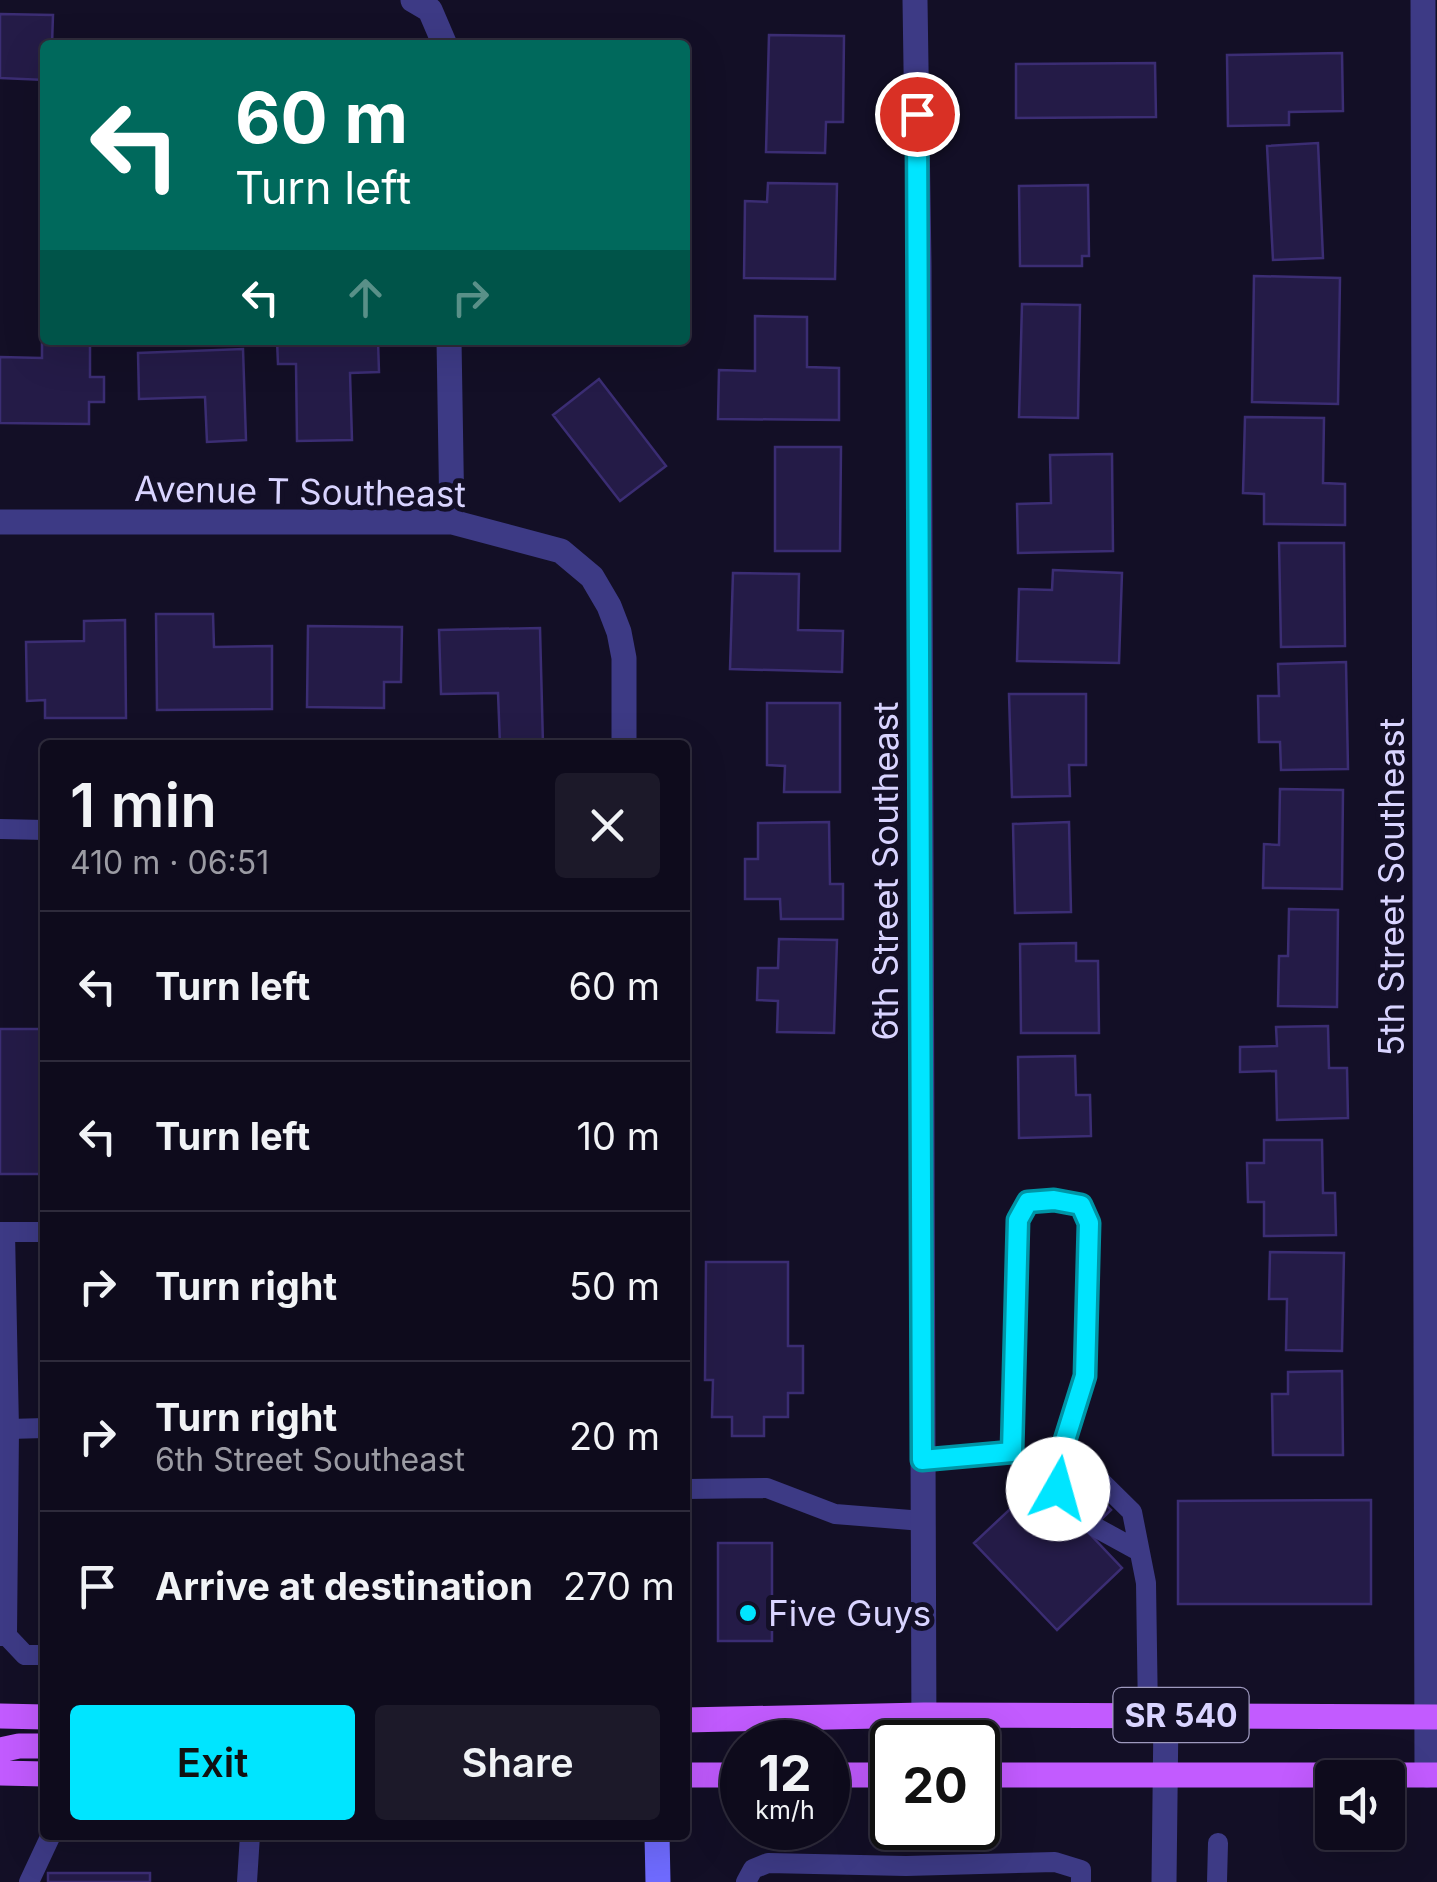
<!DOCTYPE html>
<html lang="en">
<head>
<meta charset="utf-8">
<style>
	:root { --surface:#0e0b1c; --page:#1c1929; --text:#f1f3f6; --muted:#9b9ba3; --line:#2e2b3b; --accent:#00e5ff }
	body { margin:0; font-family:Inter,sans-serif; background:var(--page); color:var(--text); height:100vh; display:flex; flex-direction:column; font-size:38px; white-space:nowrap }
	* { box-sizing:border-box; margin:0 }
	p { font-size:32px; color:var(--muted) }
	.icon { flex:none; width:55px; height:55px; fill:none; stroke:currentColor; stroke-width:2; stroke-linecap:round; stroke-linejoin:round }
	.map { position:relative; flex:1; overflow:hidden }
	.sheet { position:absolute; left:40px; top:740px; width:650px; height:1100px; display:flex; flex-direction:column; background:var(--surface); border-radius:10px; box-shadow:0 10px 40px #0002,0 0 0 2px var(--line) }
	.sheet>* { flex:none }
	.top-card { position:absolute; left:40px; top:40px; width:650px; height:305px; border-radius:10px; box-shadow:0 10px 40px #0002,0 0 0 2px var(--line); background:#00695c; color:#fff; overflow:hidden }
	.tools { position:absolute; left:1315px; top:1760px; display:grid; gap:20px }
	.tools a { display:grid; place-items:center; width:90px; height:90px; border-radius:10px; background:var(--surface); box-shadow:0 10px 40px #0002,0 0 0 2px var(--line); font-size:50px }
	.speed { position:absolute; left:720px; top:1720px; display:flex; gap:20px; font-size:50px; font-weight:700; text-align:center }
	.speed>* { display:grid; place-content:center; width:130px; height:130px; border-radius:50%; background:var(--surface); box-shadow:0 10px 40px #0002,0 0 0 2px var(--line); line-height:1 }
	.speed small { font-size:25px; font-weight:400 }
	.speed .limit { border:5px solid #111; border-radius:15px; background:#fff; color:#111 }
	.pin { position:absolute; display:grid; place-items:center; width:85px; height:85px; color:#fff; margin:-42px; border:5px solid #fff; border-radius:50%; box-shadow:0 2px 10px #0007 }
	.me { position:absolute; width:110px; margin:-55px; rotate:7deg; stroke-linejoin:round; filter:drop-shadow(0 0 8px #0008) }
	.turn { display:flex; align-items:center; gap:35px; height:210px; padding:0 30px; font-size:45px }
	.turn .icon { width:130px; height:130px; stroke-width:2.5 }
	.turn b { display:block; font-size:70px; line-height:85px }
	.lanes { display:flex; align-items:center; height:95px; padding:0 30px; background:#0003; justify-content:center; gap:50px; direction:ltr }
	.lanes .off { opacity:.35 }
	.round { display:grid; place-items:center; flex:none; width:105px; height:105px; border-radius:10px; background:var(--page) }
	.summary { display:flex; align-items:center; justify-content:space-between; height:170px; padding:0 30px }
	h1 { font-size:60px; font-weight:600; line-height:75px }
	.cta { display:flex; gap:20px; margin-top:auto; padding:20px 30px }
	.cta a { flex:1; height:115px; border-radius:10px; background:var(--accent); color:#111; font-size:40px; font-weight:600; line-height:115px; text-align:center }
	.cta a+a { background:var(--page); color:var(--text) }
	ul { padding:0; list-style:none }
	li { display:flex; align-items:center; gap:30px; height:150px; padding:0 30px; border-top:2px solid var(--line) }
	li div { flex:1 }
	li b { display:block; font-size:38px }
	li em { font-style:normal }
	.map>svg:first-child { display:block }
	.building { fill:#241b47; stroke:#3b2d73; stroke-width:2.5 }
	.lines { fill:none; stroke-linecap:round; stroke-linejoin:round }
	.lane { stroke:#3d3a85; stroke-width:20 }
	.street { stroke:#3d3a85; stroke-width:25 }
	.secondary { stroke:#6f6bff; stroke-width:25 }
	.primary { stroke:#c25bff; stroke-width:25 }
	.route-casing { stroke:#0095a6; stroke-width:25 }
	.route { stroke:#00e5ff; stroke-width:18 }
	.poi-dot { fill:#00e5ff; stroke:#130f26; stroke-width:4 }
	.labels { text-anchor:middle; dominant-baseline:central; stroke-width:10; stroke-linejoin:round; paint-order:stroke }
	.shield { fill:#130f26; stroke:#9e99be; stroke-width:2.5 }
	.shield-label { font-size:32px; font-weight:bold; fill:#d9d4ff }
	.street-label { font-size:35px; fill:#d9d4ff; stroke:#130f26 }
	.poi-label { font-size:35px; fill:#d9d4ff; stroke:#130f26; text-anchor:start }
</style>
</head>
<body>
<div class="map">
<svg width="1437" height="1882" viewBox="0 0 1437 1882">
	<rect width="100%" height="100%" fill="#130f26"/>
	<!-- building -->
	<path class="building" d="M0 14 53 15 52 45H45V80L0 78Z
		M769 35 844 36 843 122H826L825 153 766 152Z
		M1342 53 1343 111 1289 112V125L1228 126 1227 55Z
		M1155 63 1156 117 1016 118V64Z
		M1318 143 1323 258 1273 260 1267 146Z
		M768 183 837 184 835 279 744 278 745 201 767 202Z
		M1088 185 1089 256H1082V266H1020L1019 186Z
		M1254 276 1340 278 1338 404 1252 402Z
		M1022 304 1080 305 1078 418 1019 417Z
		M755 316 807 317V367L839 368V420L718 419 719 370 755 371Z
		M42 340H90V377H104V402H89V424L0 423V357L42 358Z
		M277 340H378L379 372 350 373 352 440 297 441 296 364H278Z
		M542 340H601L600 345 542 344Z
		M243 349 246 440 207 442 205 397 139 399 138 353Z
		M599 379 666 466 620 501 553 415Z
		M1245 417 1324 418 1323 483 1345 484V525L1264 524V494L1243 493Z
		M775 447H841L840 551H775Z
		M1112 454 1113 551 1018 553 1017 504 1051 503 1050 455Z
		M1279 543H1344L1345 646 1281 647Z
		M1053 570 1122 573 1119 663 1017 661 1019 589 1052 590Z
		M733 573 799 574 798 630 843 631 842 672 730 669Z
		M156 614H213L214 647 272 646V709L157 710Z
		M125 620 126 718H45V700L27 701 26 642 84 641V621Z
		M308 626 402 627 401 682H384V708L307 707Z
		M540 628 543 745H500L498 693 441 694 439 630Z
		M1346 662 1348 769 1281 770 1280 742H1259L1258 696H1279L1278 664Z
		M1009 694H1086V765H1069L1070 796 1012 797Z
		M767 703H840V792H784L785 766 767 765Z
		M1280 789 1343 790 1342 889 1263 888 1264 844 1279 845Z
		M829 822 830 884H843V919H781L780 899H745V859H758V823Z
		M1069 822 1071 912 1015 913 1013 824Z
		M1289 909 1338 910 1337 1007 1278 1006 1279 956H1288Z
		M779 939 837 940 834 1033 777 1032 778 1001 757 1000 758 968H778Z
		M1076 943V961H1098L1099 1033H1021L1020 944Z
		M1328 1026 1329 1068H1347L1348 1118 1277 1120 1276 1071 1240 1072V1047L1277 1046 1276 1027Z
		M0 1029H45V1174H0Z
		M1075 1056 1076 1095H1090L1091 1136 1019 1138 1018 1057Z
		M1264 1140H1322L1323 1193H1335L1336 1235 1264 1236V1202H1248L1247 1163H1264Z
		M1270 1252 1344 1253 1342 1351 1286 1350 1287 1299H1269Z
		M706 1262H788V1346H803V1393H788V1417H764V1436H732V1417H712L713 1380H705Z
		M1342 1371 1343 1455H1273L1272 1394H1288V1372Z
		M1076 1474 1111 1510 1088 1532 1122 1568 1057 1630 974 1543 1039 1482 1052 1496Z
		M1371 1500V1604H1178V1501Z
		M718 1543H772V1641H718Z
		M48 1873H150V1882H48Z"/>
	<g class="lines">
		<!-- lane -->
		<path class="lane" d="M0 829 45 830
			M0 1232H45
			M5 1232 9 1429 7 1636
			M9 1429 45 1428
			M1062 1443 1132 1512 1146 1583 1148 1715
			M922 1460 1013 1451 1018 1220 1028 1202 1054 1200 1081 1205 1089 1223 1085 1376 1055 1469 1057 1489
			M685 1489 767 1488 835 1514 923 1521
			M1095 1527 1137 1550
			M0 1636H7L25 1655H45
			M29 1882 51 1835
			M247 1882 250 1835
			M746 1882 753 1869 768 1863 906 1866 1055 1862 1081 1870V1882
			M1217 1882 1218 1843"/>
		<!-- street -->
		<path class="street" d="M413 0 430 10 445 45
			M915 0 919 265 924 1742
			M1423 0 1427 1775
			M449 340 452 522
			M0 522H452L561 551 592 577 609 606 619 632 624 658V745
			M1164 1882 1166 1715"/>
		<!-- secondary -->
		<path class="secondary" d="M657 1835 658 1882"/>
		<!-- primary -->
		<path class="primary" d="M0 1716 45 1717
			M685 1720 924 1715 1437 1717
			M0 1750 19 1746H45
			M0 1773 45 1774
			M685 1775H742
			M828 1775H892
			M978 1775H1437"/>
	</g>
	<g class="lines">
		<!-- route casing -->
		<g class="route-casing">
			<path id="route" d="M917 114 922 1460 1012 1452 1018 1220 1028 1202 1054 1200 1081 1205 1089 1223 1085 1376 1056 1469 1058 1489"/>
		</g>
		<!-- route -->
		<use href="#route" class="route"/>
	</g>
	<!-- markers -->
	<circle class="poi-dot" cx="748" cy="1613" r="10"/>
	<g class="labels">
		<!-- shield labels -->
		<rect class="shield" x="1113.5" y="1688" width="135" height="54" rx="8"/>
		<g class="shield-label">
			<text x="1181" y="1715">SR 540</text>
		</g>
		<!-- street labels -->
		<g class="street-label">
			<text transform="translate(300 491) rotate(1)">Avenue T Southeast</text>
			<text transform="translate(885 871) rotate(-90)">6th Street Southeast</text>
			<text transform="translate(1391 887) rotate(-90)">5th Street Southeast</text>
		</g>
		<!-- poi labels -->
		<g class="poi-label">
			<text x="768" y="1613">Five Guys</text>
		</g>
	</g>
</svg>
<div class="tools">
<a><svg class="icon" aria-label="sound" viewBox="0 0 24 24"><path d="M4 9h4l5-4v14l-5-4H4zM17 9q2 3 0 6"/></svg></a>
</div>
<div class="speed"><div>12<small>km/h</small></div><div class="limit">20</div></div>
<div class="pin" style="left:917px;top:114px;background:#d93025"><svg class="icon" aria-label="arrive" viewBox="0 0 24 24"><path d="M6 21V4h12l-3 4 3 4H6"/></svg></div>
<svg class="me" style="left:1058px;top:1489px" viewBox="-20 -20 40 40"><circle r="19" fill="#fff"/><path d="M0-13L10 11 0 6-10 11z" fill="#00e5ff"/></svg>
<div class="top-card">
<div class="turn"><svg class="icon" aria-label="left" viewBox="0 0 24 24"><path d="M17 20v-9H6M10 6l-5 5 5 5"/></svg><div><b>60 m</b>Turn left</div></div>
<div class="lanes"><svg class="icon" aria-label="left" viewBox="0 0 24 24"><path d="M17 20v-9H6M10 6l-5 5 5 5"/></svg><svg class="icon off" aria-label="ahead" viewBox="0 0 24 24"><path d="M12 20V5M6 11l6-6 6 6"/></svg><svg class="icon off" aria-label="right" viewBox="0 0 24 24"><path d="M7 20v-9h11M14 6l5 5-5 5"/></svg></div>
</div>
<section class="sheet">
<div class="summary"><div><h1>1 min</h1><p>410 m · 06:51</p></div><a class="round"><svg class="icon" aria-label="close" viewBox="0 0 24 24"><path d="M6 6l12 12M18 6L6 18"/></svg></a></div>
<ul>
<li><svg class="icon" aria-label="left" viewBox="0 0 24 24"><path d="M17 20v-9H6M10 6l-5 5 5 5"/></svg><div><b>Turn left</b></div><em>60 m</em></li>
<li><svg class="icon" aria-label="left" viewBox="0 0 24 24"><path d="M17 20v-9H6M10 6l-5 5 5 5"/></svg><div><b>Turn left</b></div><em>10 m</em></li>
<li><svg class="icon" aria-label="right" viewBox="0 0 24 24"><path d="M7 20v-9h11M14 6l5 5-5 5"/></svg><div><b>Turn right</b></div><em>50 m</em></li>
<li><svg class="icon" aria-label="right" viewBox="0 0 24 24"><path d="M7 20v-9h11M14 6l5 5-5 5"/></svg><div><b>Turn right</b><p>6th Street Southeast</p></div><em>20 m</em></li>
<li><svg class="icon" aria-label="arrive" viewBox="0 0 24 24"><path d="M6 21V4h12l-3 4 3 4H6"/></svg><div><b>Arrive at destination</b></div><em>270 m</em></li>
</ul>
<div class="cta"><a>Exit</a><a>Share</a></div>
</section>
</div>
</body>
</html>
